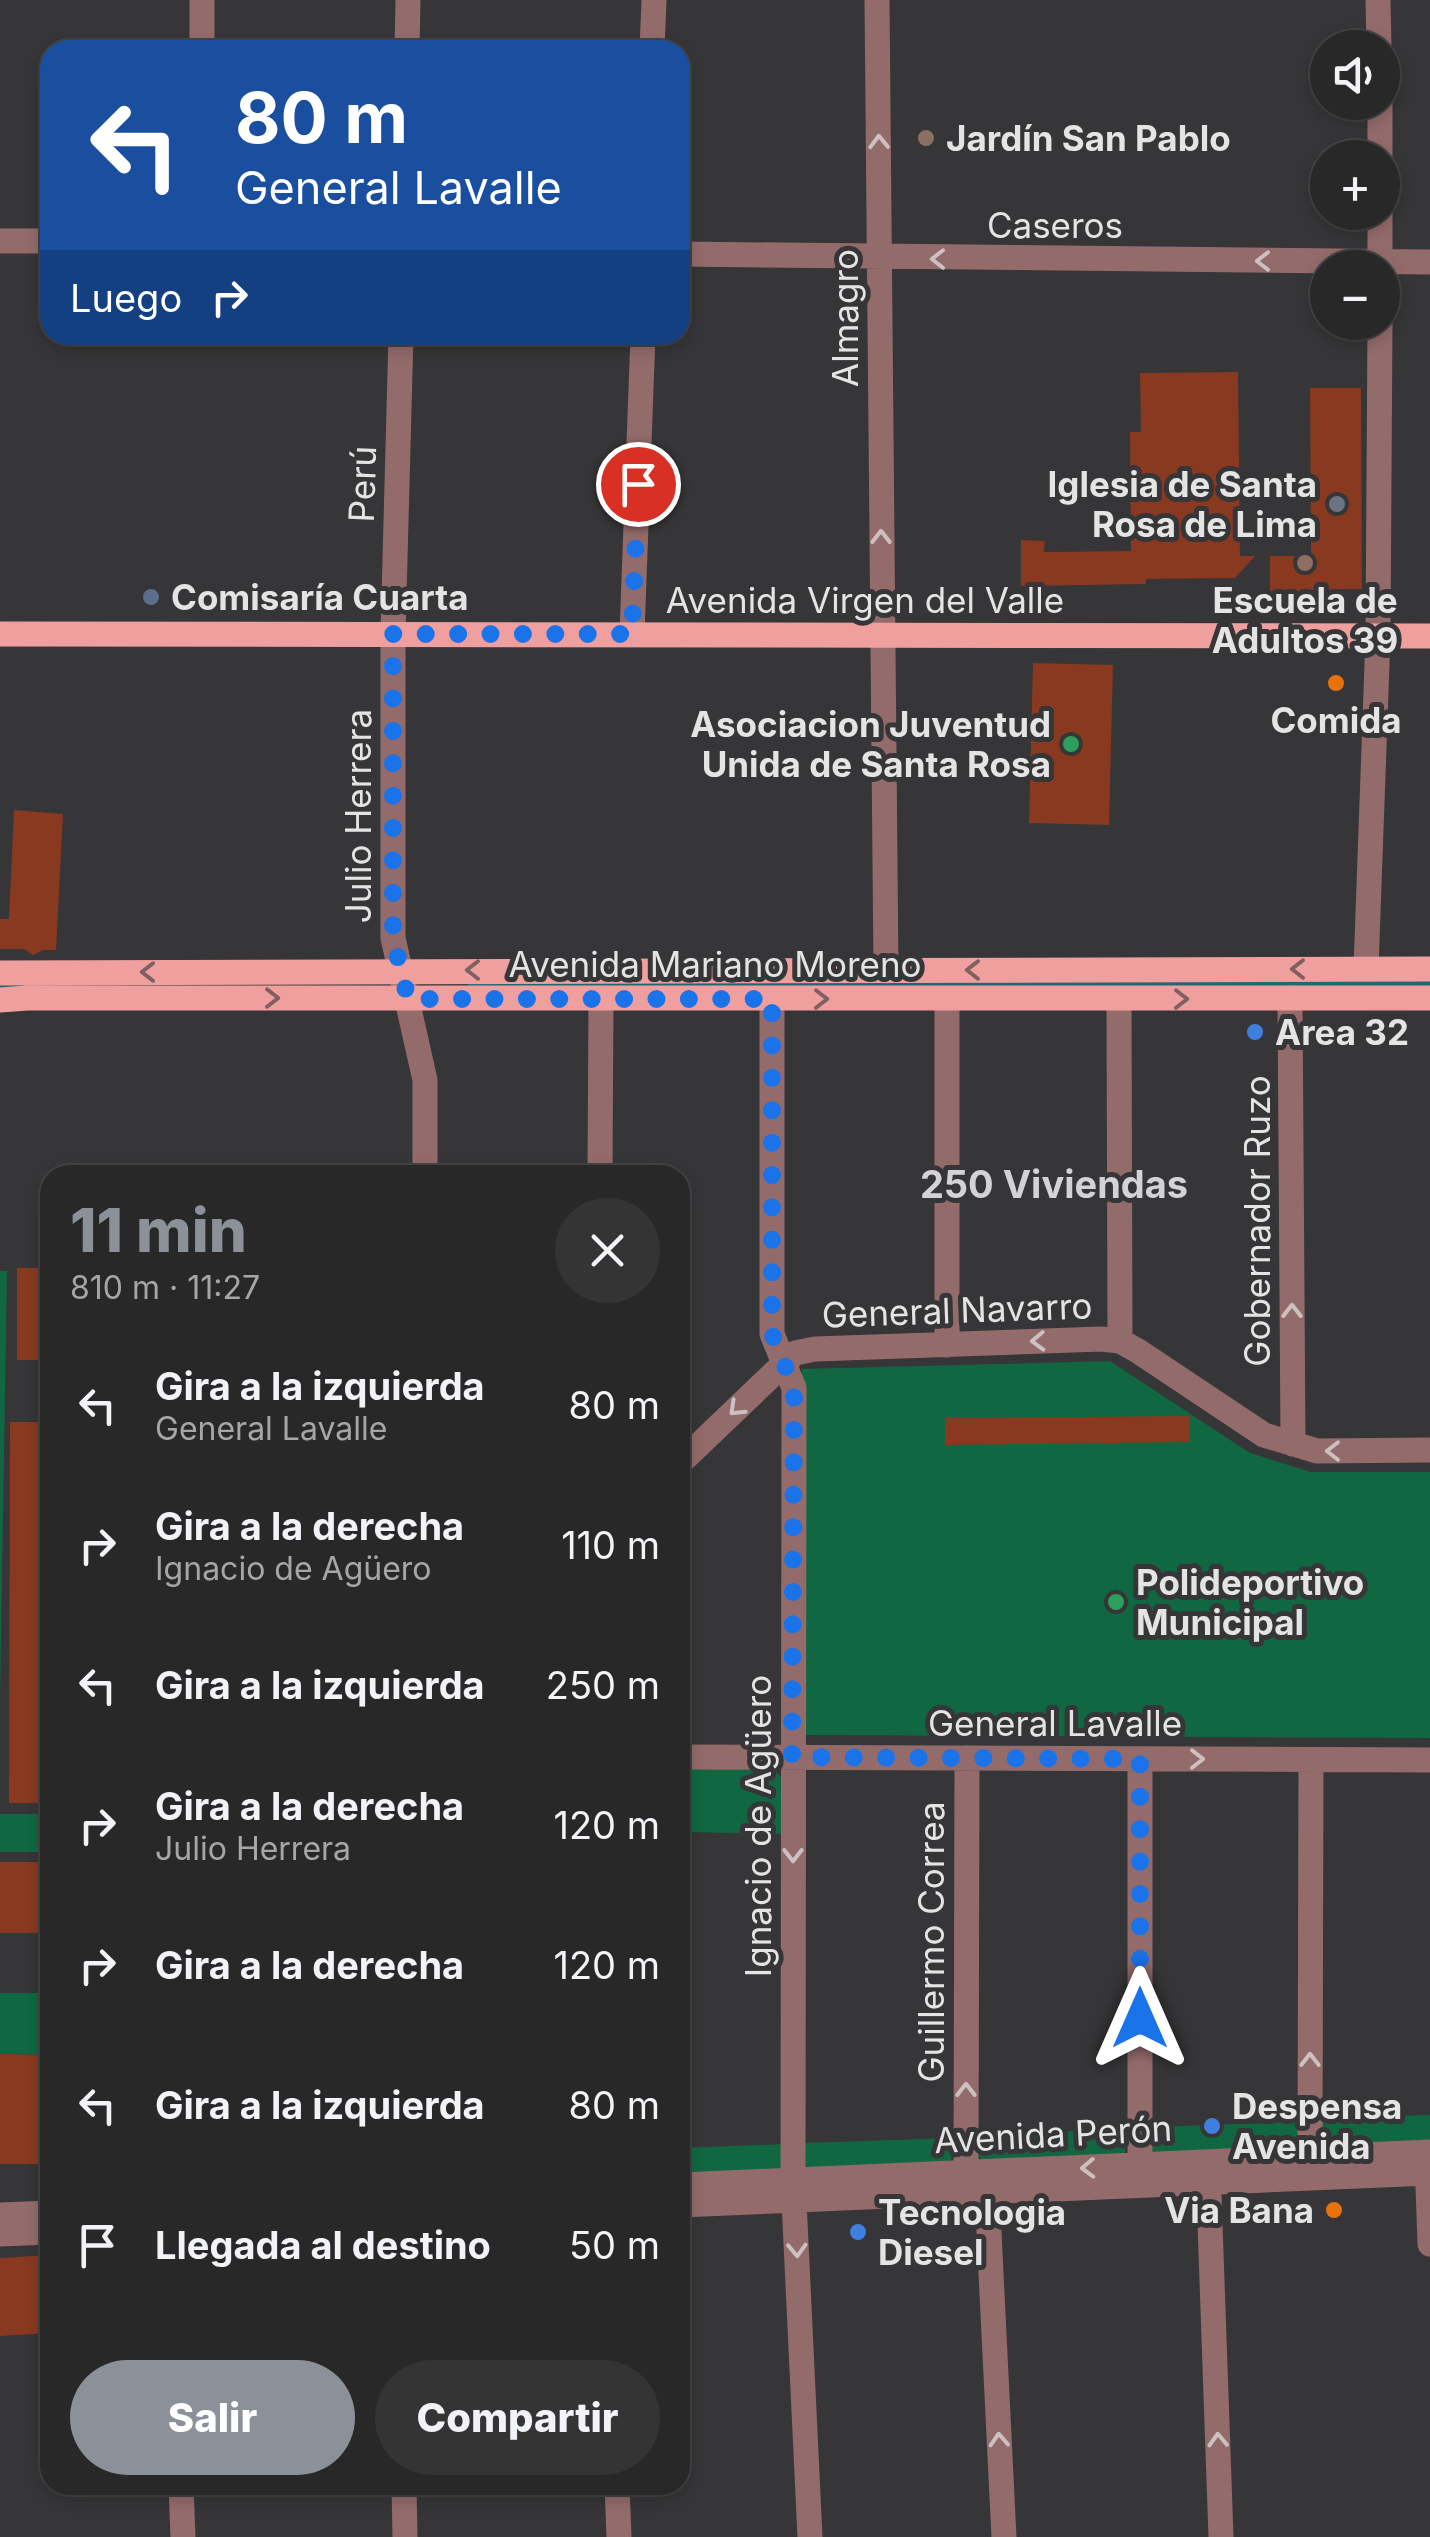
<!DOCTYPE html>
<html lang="es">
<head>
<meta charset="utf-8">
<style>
	:root { --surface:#282829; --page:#343435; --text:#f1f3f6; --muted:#a5a6a8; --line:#444446; --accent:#8c9099 }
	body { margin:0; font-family:Inter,sans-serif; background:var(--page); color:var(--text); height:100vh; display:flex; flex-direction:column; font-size:38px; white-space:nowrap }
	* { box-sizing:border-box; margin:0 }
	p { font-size:32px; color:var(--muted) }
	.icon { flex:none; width:55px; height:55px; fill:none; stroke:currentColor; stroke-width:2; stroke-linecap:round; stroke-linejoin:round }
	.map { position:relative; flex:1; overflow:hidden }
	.drawer { position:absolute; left:40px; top:1165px; width:650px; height:1330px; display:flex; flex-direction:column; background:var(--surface); border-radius:30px; box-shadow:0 5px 15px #0003,0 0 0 2px var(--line) }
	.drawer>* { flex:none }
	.hud { position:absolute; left:40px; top:40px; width:650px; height:305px; border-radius:30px; box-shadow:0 5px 15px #0003,0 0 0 2px var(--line); background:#1a4fa0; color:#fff; overflow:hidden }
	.controls { position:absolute; left:1310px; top:30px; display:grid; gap:20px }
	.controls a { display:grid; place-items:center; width:90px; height:90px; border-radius:50%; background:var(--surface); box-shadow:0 5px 15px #0003,0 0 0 2px var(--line); font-size:50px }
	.pin { position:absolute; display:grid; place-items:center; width:85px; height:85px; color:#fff; margin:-42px; border:5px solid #fff; border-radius:50%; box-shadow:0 2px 10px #0007 }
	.me { position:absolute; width:110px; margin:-55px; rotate:0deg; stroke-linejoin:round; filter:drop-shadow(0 0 8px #0008) }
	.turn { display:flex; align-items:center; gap:35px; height:210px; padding:0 30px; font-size:45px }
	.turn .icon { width:130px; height:130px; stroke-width:2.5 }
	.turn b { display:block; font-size:70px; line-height:85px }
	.then { display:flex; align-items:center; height:95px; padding:0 30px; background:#0003; gap:20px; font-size:38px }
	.round { display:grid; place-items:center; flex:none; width:105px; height:105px; border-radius:52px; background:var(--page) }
	.summary { display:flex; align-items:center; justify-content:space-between; height:170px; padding:0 30px }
	h1 { font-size:60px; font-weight:800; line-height:75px; color:var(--accent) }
	.button { display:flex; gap:20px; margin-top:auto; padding:20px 30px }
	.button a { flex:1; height:115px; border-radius:60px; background:var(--accent); color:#fff; font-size:40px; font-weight:800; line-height:115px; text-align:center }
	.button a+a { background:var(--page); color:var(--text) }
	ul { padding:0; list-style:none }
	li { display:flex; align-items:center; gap:30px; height:140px; padding:0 30px }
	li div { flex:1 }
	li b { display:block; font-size:38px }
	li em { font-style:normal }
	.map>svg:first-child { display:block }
	.green { fill:#126743 }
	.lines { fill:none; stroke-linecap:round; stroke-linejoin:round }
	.stream { stroke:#246774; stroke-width:6 }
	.building { fill:#883920 }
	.minor { stroke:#946b6b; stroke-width:25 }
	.major { stroke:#f09f9f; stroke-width:25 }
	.oneway { stroke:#cdc0c0 }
	.oneway2 { stroke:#805f61 }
	.route { stroke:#1a73e8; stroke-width:18; stroke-dasharray:0 32.4 }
	.education-dot { fill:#8d6e63; stroke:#363537; stroke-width:4 }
	.worship-dot { fill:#6b7280; stroke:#363537; stroke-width:4 }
	.service-dot { fill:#5c6f8a; stroke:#363537; stroke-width:4 }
	.food-dot { fill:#e8710a; stroke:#363537; stroke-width:4 }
	.leisure-dot { fill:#2e9e5b; stroke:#363537; stroke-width:4 }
	.shop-dot { fill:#3f7fe0; stroke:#363537; stroke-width:4 }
	.labels { text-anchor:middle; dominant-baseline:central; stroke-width:10; stroke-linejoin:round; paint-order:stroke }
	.poi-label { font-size:35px; font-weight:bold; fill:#e5e4e5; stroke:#363537; text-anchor:start }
	.street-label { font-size:35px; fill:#e5e4e5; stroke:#363537 }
	.neighbourhood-label { font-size:38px; font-weight:bold; fill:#d4d2d5; stroke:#363537 }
</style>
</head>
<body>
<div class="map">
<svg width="1430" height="2537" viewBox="0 0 1430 2537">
	<rect width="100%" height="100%" fill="#363537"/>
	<!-- green -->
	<path class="green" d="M0 1271H7L0 1699Z
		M1110 1361 1250 1453 1311 1472H1430V1738L807 1735 800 1731 802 1369Z
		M680 1768 775 1770 784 1781V1834L680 1832Z
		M0 1814H50V1852H0Z
		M0 1993H50V2055L0 2054Z
		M1430 2115V2143L1338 2148 1327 2143 1322 2132V2118Z
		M1300 2122 1297 2144 1289 2149 1165 2156 1153 2151 1148 2141V2127Z
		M1128 2129 1125 2152 1117 2158 981 2159 975 2149V2135Z
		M954 2138 951 2161 807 2168 802 2157V2143Z
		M785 2144 780 2168 772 2173 680 2177V2148Z"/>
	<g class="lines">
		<!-- stream -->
		<path class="stream" d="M471 986 1430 984
			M0 987H19"/>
	</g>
	<!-- building -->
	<path class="building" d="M1238 372 1240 556H1255L1235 578 1146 579V584L1021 586V540L1045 541 1044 552 1131 551 1130 432H1141L1140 373Z
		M1310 388H1361L1362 589 1300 590 1301 603 1270 604V556H1311Z
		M1033 663 1113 665 1109 825 1029 823Z
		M14 810 63 814 56 950H43L33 955 24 949H0V919H9Z
		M17 1268H50V1360H17Z
		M1190 1416V1442L945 1445V1418Z
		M10 1422H50V1803H9Z
		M0 1862H50V1933H0Z
		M0 2054 50 2055V2164H0Z
		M50 2255V2333L0 2336V2258Z"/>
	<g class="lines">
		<!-- minor -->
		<path class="minor" d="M877 0 886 971
			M1378 0 1379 48
			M202 50V0
			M407 50 408 0
			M652 50 654 0
			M1380 158V102
			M0 241H50
			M680 254 1430 262
			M1380 268V212
			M401 335 393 634V938L425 1080V1175
			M632 634 643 335
			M1366 969 1378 636 1380 322
			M1290 998 1293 1444
			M772 999V1334L794 1388 793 2180 810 2537
			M1119 999 1120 1341
			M600 1175 601 998
			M947 1345V999
			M680 1463 795 1353 815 1349 1101 1339 1120 1341 1138 1351 1264 1435 1317 1451 1430 1450
			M680 1757 1430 1760
			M967 1758 966 2173 987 2192 1004 2537
			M1427 2157 1430 2244
			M1310 2158 1311 1760
			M1140 2165V1759
			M1208 2167 1221 2537
			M680 2185 1430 2152
			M680 2205 1430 2173
			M0 2215 50 2213
			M0 2234 50 2232
			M181 2485 183 2537
			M404 2485 405 2537
			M617 2485 619 2537"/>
		<!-- major -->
		<path class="major" d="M0 634 1430 636
			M0 973 1430 969
			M0 1000 27 998H1430"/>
	</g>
	<!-- one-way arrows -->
	<defs><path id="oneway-chevron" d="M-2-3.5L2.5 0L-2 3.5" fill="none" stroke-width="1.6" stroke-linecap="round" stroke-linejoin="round" transform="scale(2.5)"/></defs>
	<g class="oneway">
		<use href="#oneway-chevron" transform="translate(879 142) rotate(-91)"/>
		<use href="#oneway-chevron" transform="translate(938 259) rotate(-180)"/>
		<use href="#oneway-chevron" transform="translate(1263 261) rotate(-180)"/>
		<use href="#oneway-chevron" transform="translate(881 537) rotate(-90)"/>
		<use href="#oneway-chevron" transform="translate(1292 1311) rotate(-90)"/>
		<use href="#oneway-chevron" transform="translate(1038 1341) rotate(178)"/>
		<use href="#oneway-chevron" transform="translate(736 1409) rotate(136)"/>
		<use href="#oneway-chevron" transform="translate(1333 1451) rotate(-180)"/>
		<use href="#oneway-chevron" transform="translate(1197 1759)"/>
		<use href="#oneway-chevron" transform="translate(793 1855) rotate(90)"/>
		<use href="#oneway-chevron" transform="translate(1310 2060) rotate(-90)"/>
		<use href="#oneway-chevron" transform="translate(966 2090) rotate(-90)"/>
		<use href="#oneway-chevron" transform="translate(1088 2168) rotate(178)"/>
		<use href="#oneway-chevron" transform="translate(797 2250) rotate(88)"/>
		<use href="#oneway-chevron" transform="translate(999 2440) rotate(-93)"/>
		<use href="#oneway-chevron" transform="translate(1218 2440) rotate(-92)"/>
	</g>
	<g class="oneway2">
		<use href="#oneway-chevron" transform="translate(1298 969) rotate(180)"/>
		<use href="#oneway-chevron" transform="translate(473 970) rotate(-180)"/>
		<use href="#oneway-chevron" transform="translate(973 970) rotate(180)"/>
		<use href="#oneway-chevron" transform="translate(148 972) rotate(180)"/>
		<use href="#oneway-chevron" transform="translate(272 998)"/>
		<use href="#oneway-chevron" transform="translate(821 999)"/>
		<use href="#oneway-chevron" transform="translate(1181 999)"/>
	</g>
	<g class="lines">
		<!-- route -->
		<path class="route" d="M638 484 632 634H393V938L408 999H772V1334L794 1388 792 1757 1140 1759V2018"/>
	</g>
	<!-- markers -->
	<g class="education-dot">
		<circle cx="926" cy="138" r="10"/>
		<circle cx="1305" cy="563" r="10"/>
	</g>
	<circle class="worship-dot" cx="1337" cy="504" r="10"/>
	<circle class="service-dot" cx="151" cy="597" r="10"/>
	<g class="food-dot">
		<circle cx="1336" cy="683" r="10"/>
		<circle cx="1334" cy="2210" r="10"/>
	</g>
	<g class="leisure-dot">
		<circle cx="1071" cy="744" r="10"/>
		<circle cx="1116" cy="1602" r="10"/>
	</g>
	<g class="shop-dot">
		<circle cx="1255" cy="1032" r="10"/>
		<circle cx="1212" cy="2126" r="10"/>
		<circle cx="858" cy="2232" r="10"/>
	</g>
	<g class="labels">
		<!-- poi labels -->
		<g class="poi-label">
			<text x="946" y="138">Jardín San Pablo</text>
			<text x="1317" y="484" text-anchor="end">Iglesia de Santa<tspan x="1317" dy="40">Rosa de Lima</tspan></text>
			<text x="171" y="597">Comisaría Cuarta</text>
			<text x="1305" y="600" text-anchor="middle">Escuela de<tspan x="1305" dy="40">Adultos 39</tspan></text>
			<text x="1336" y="720" text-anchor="middle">Comida</text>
			<text x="1051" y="724" text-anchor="end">Asociacion Juventud<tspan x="1051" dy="40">Unida de Santa Rosa</tspan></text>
			<text x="1275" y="1032">Area 32</text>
			<text x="1136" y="1582">Polideportivo<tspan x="1136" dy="40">Municipal</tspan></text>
			<text x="1232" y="2106">Despensa<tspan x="1232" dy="40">Avenida</tspan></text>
			<text x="1314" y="2210" text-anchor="end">Via Bana</text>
			<text x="878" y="2212">Tecnologia<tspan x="878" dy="40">Diesel</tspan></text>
		</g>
		<!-- street labels -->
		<g class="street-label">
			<text x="1055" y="225">Caseros</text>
			<text transform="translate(845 318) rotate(-90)">Almagro</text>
			<text transform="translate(362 484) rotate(-88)">Perú</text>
			<text x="865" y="600">Avenida Virgen del Valle</text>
			<text transform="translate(358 816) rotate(-90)">Julio Herrera</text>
			<text x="715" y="964">Avenida Mariano Moreno</text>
			<text transform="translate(1257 1221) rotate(-90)">Gobernador Ruzo</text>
			<text transform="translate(957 1310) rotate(-2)">General Navarro</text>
			<text x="1055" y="1723">General Lavalle</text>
			<text transform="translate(758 1826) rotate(-90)">Ignacio de Agüero</text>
			<text transform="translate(931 1942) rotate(-90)">Guillermo Correa</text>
			<text transform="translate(1053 2134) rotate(-3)">Avenida Perón</text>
		</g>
		<!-- neighbourhood labels -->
		<g class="neighbourhood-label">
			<text x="1054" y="1184">250 Viviendas</text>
		</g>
	</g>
</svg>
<div class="controls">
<a><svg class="icon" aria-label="sound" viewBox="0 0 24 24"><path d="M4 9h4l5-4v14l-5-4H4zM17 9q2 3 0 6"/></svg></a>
<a>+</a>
<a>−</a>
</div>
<div class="pin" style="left:638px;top:484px;background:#d93025"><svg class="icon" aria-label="arrive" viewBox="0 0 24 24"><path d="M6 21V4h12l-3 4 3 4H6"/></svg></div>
<svg class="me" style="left:1140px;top:2018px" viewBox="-20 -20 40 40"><path d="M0-17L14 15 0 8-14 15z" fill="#1a73e8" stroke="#fff" stroke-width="4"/></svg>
<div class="hud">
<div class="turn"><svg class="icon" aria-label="left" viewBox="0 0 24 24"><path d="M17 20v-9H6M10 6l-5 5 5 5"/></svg><div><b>80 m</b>General Lavalle</div></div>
<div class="then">Luego<svg class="icon" aria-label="right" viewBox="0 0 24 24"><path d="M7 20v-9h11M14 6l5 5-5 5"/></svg></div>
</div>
<section class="drawer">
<div class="summary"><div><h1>11 min</h1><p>810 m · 11:27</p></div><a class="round"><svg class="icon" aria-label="close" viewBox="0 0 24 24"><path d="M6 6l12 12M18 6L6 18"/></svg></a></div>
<ul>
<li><svg class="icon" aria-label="left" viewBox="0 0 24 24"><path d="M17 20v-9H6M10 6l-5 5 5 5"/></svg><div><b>Gira a la izquierda</b><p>General Lavalle</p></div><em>80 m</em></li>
<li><svg class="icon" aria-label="right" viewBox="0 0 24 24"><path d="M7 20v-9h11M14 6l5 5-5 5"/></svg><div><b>Gira a la derecha</b><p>Ignacio de Agüero</p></div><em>110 m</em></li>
<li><svg class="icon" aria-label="left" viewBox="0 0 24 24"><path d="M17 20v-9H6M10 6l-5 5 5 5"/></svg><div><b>Gira a la izquierda</b></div><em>250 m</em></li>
<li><svg class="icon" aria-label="right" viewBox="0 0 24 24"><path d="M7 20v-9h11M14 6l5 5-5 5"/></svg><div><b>Gira a la derecha</b><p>Julio Herrera</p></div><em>120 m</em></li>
<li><svg class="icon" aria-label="right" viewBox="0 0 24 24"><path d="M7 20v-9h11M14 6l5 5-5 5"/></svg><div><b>Gira a la derecha</b></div><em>120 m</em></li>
<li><svg class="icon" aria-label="left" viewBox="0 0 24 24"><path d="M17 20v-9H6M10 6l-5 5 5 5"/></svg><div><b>Gira a la izquierda</b></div><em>80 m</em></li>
<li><svg class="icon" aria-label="arrive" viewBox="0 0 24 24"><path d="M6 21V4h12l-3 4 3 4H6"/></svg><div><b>Llegada al destino</b></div><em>50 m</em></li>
</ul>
<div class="button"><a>Salir</a><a>Compartir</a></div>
</section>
</div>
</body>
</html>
